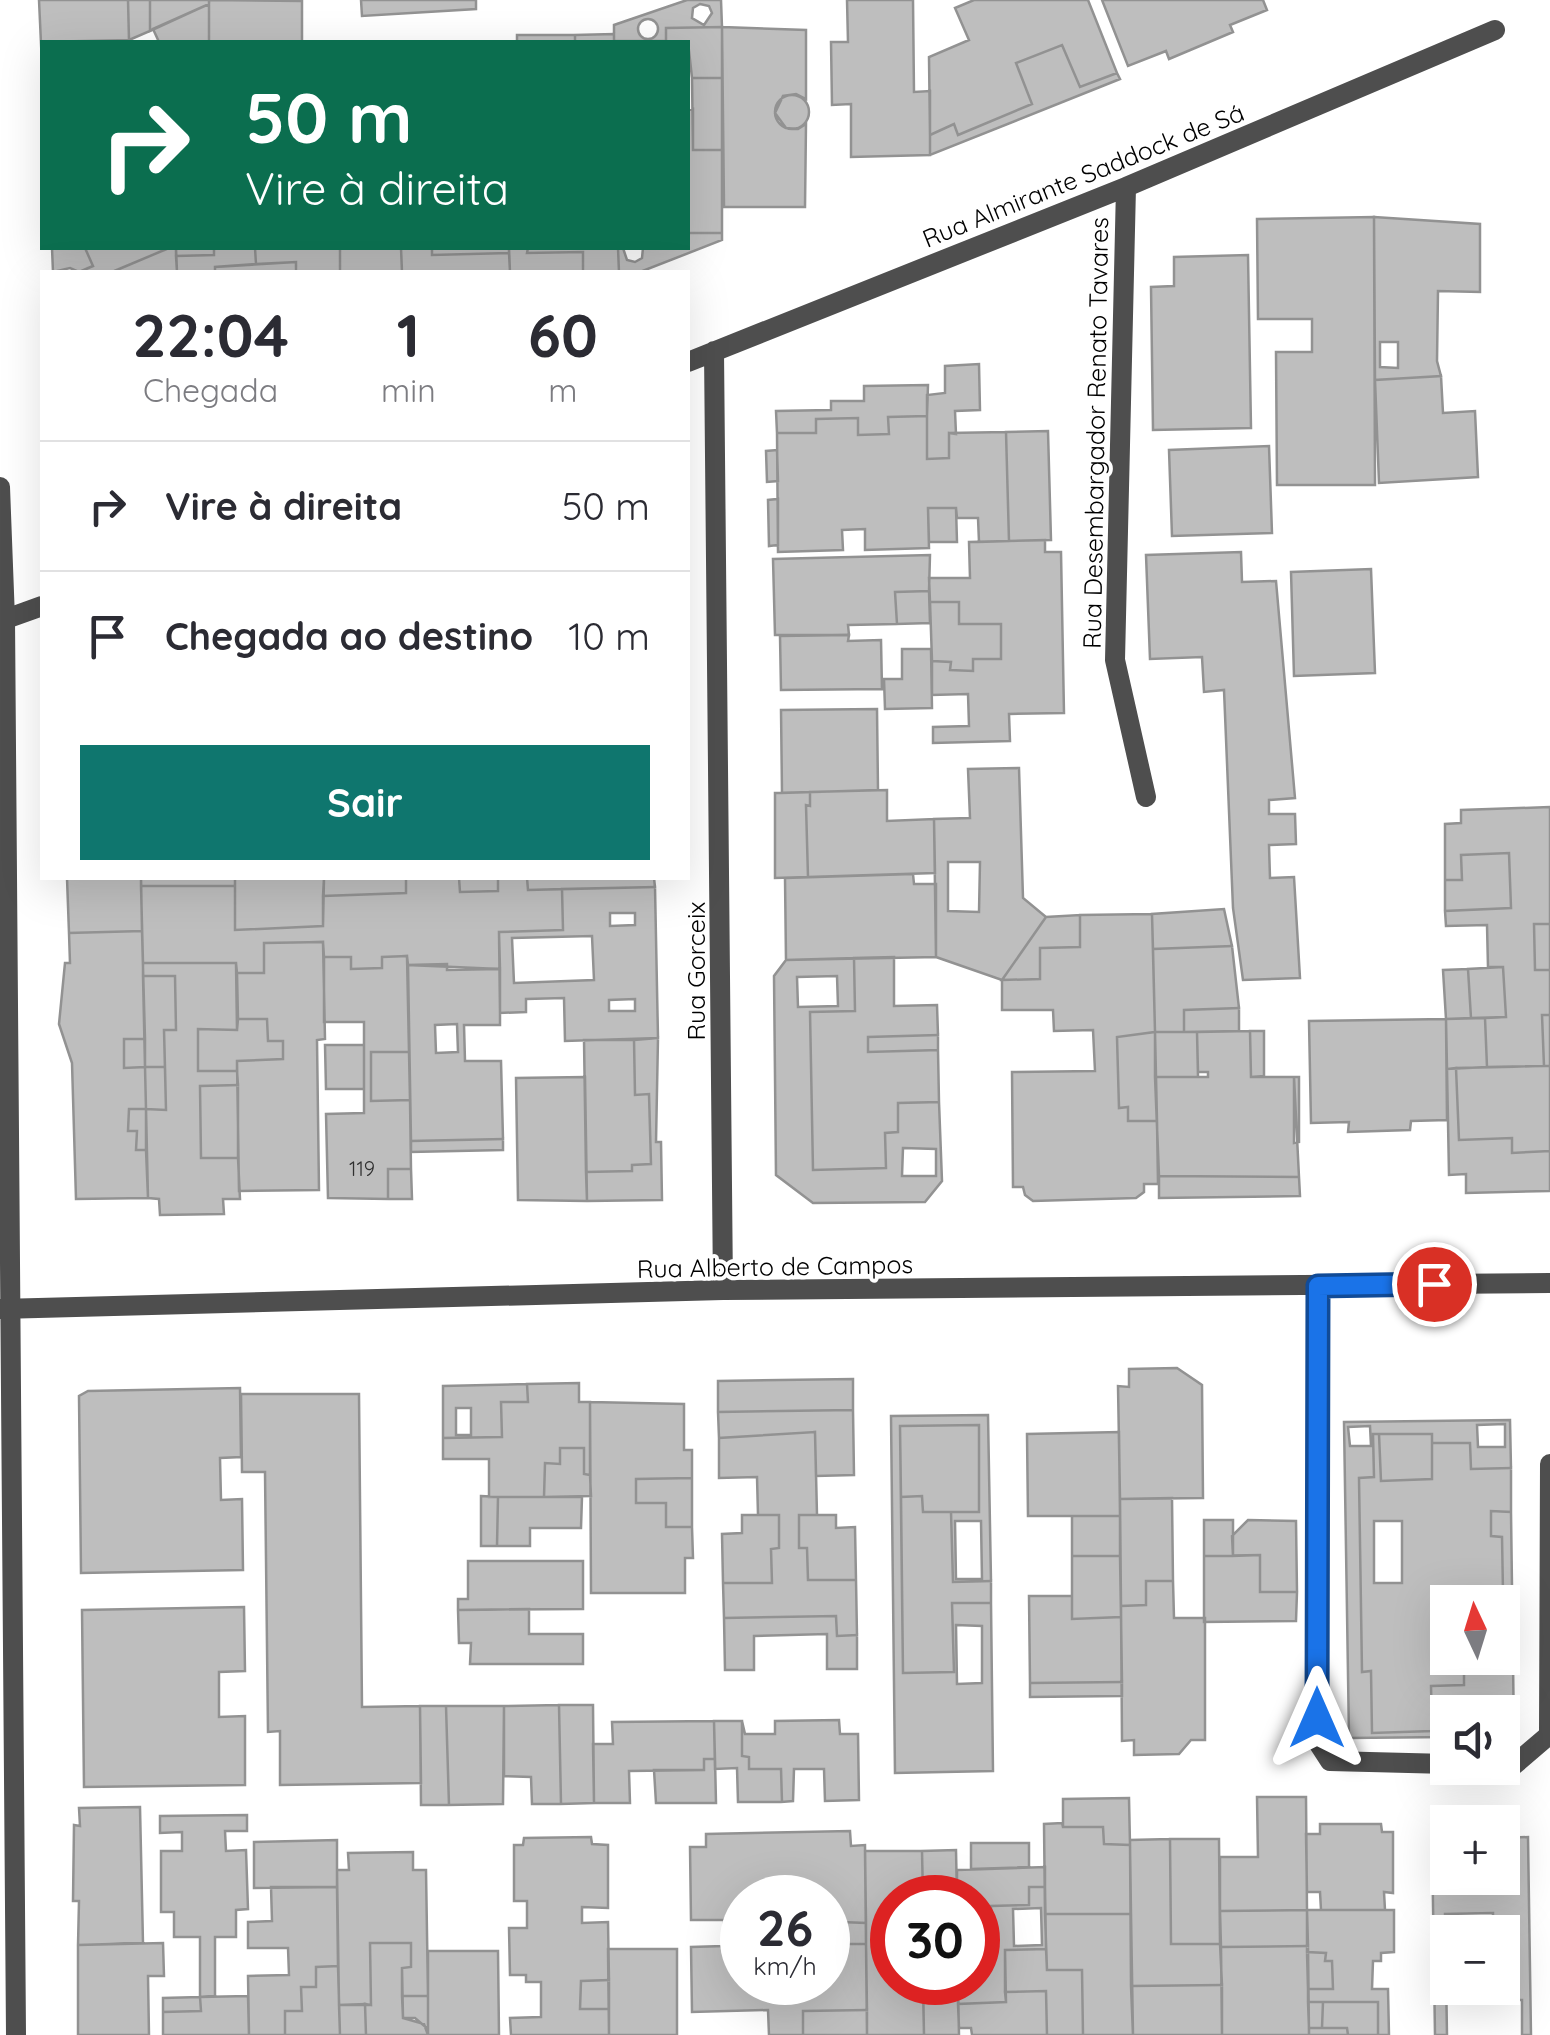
<!DOCTYPE html>
<html lang="pt">
<head>
<meta charset="utf-8">
<style>
	:root { --surface:#fff; --page:#f2f2f3; --text:#2b2b33; --muted:#7c7c81; --line:#e1e1e2; --accent:#0f766e }
	body { margin:0; font-family:Quicksand,sans-serif; background:var(--page); color:var(--text); height:100vh; display:flex; flex-direction:column; font-size:38px; white-space:nowrap }
	* { box-sizing:border-box; margin:0 }
	p { font-size:32px; color:var(--muted) }
	.icon { flex:none; width:55px; height:55px; fill:none; stroke:currentColor; stroke-width:2; stroke-linecap:round; stroke-linejoin:round }
	.map { position:relative; flex:1; overflow:hidden }
	.panel { position:absolute; left:40px; top:270px; width:650px; height:610px; display:flex; flex-direction:column; background:var(--surface); border-radius:0px; box-shadow:0 10px 40px #0002 }
	.panel>* { flex:none }
	.top-card { position:absolute; left:40px; top:40px; width:650px; height:210px; border-radius:0px; box-shadow:0 10px 40px #0002; background:#0b6e4f; color:#fff; overflow:hidden }
	.needle { width:65px; rotate:356deg }
	.fabs { position:absolute; left:1430px; top:1585px; display:grid; gap:20px }
	.fabs a { display:grid; place-items:center; width:90px; height:90px; border-radius:0px; background:var(--surface); box-shadow:0 10px 40px #0002; font-size:50px }
	.speed { position:absolute; left:720px; top:1875px; display:flex; gap:20px; font-size:50px; font-weight:700; text-align:center }
	.speed>* { display:grid; place-content:center; width:130px; height:130px; border-radius:50%; background:var(--surface); box-shadow:0 10px 40px #0002; line-height:1 }
	.speed small { font-size:25px; font-weight:400 }
	.speed .limit { border:15px solid #d22; background:#fff; color:#111 }
	.pin { position:absolute; display:grid; place-items:center; width:85px; height:85px; color:#fff; margin:-42px; border:5px solid #fff; border-radius:50%; box-shadow:0 2px 10px #0007 }
	.me { position:absolute; width:110px; margin:-55px; rotate:0deg; stroke-linejoin:round; filter:drop-shadow(0 0 8px #0008) }
	.turn { display:flex; align-items:center; gap:35px; height:210px; padding:0 40px; font-size:45px }
	.turn .icon { width:130px; height:130px; stroke-width:2.5 }
	.turn b { display:block; font-size:70px; line-height:85px }
	.eta { display:flex; justify-content:space-evenly; align-items:center; height:170px; text-align:center }
	.eta b { font-size:60px; font-weight:800; line-height:70px }
	.button { display:flex; gap:20px; margin-top:auto; padding:20px 40px }
	.button a { flex:1; height:115px; border-radius:0px; background:var(--accent); color:#fff; font-size:40px; font-weight:800; line-height:115px; text-align:center }
	ul { padding:0; list-style:none }
	li { display:flex; align-items:center; gap:30px; height:130px; padding:0 40px; border-top:2px solid var(--line) }
	li div { flex:1 }
	li b { display:block; font-size:38px }
	li em { font-style:normal }
	.map>svg:first-child { display:block }
	.building { fill:#bebebe; stroke:#929292; stroke-width:2.5; fill-rule:evenodd }
	.lines { fill:none; stroke-linecap:round; stroke-linejoin:round }
	.minor { stroke:#4e4e4e; stroke-width:20 }
	.route-casing { stroke:#114b97; stroke-width:25 }
	.route { stroke:#1a73e8; stroke-width:18 }
	.labels { text-anchor:middle; dominant-baseline:central; stroke-width:8; stroke-linejoin:round; paint-order:stroke }
	.number-label { font-size:20px; fill:#303030 }
	.street-label { font-size:25px; fill:#000; stroke:#fff }
</style>
</head>
<body>
<div class="map">
<svg width="1550" height="2035" viewBox="0 0 1550 2035">
	<rect width="100%" height="100%" fill="#fff"/>
	<!-- building -->
	<path class="building" d="M39 0H128L129 40 42 42V65Z
		M128 0H150V31L129 40Z
		M150 0H209V4L150 31Z
		M209 0 302 1V42H209Z
		M361 0H476V9L362 16Z
		M687 0H721L722 27 666 28V41H614V25ZM700 4 709 6 712 13 704 25 692 18 693 8Z
		M847 0H913L914 92 930 91V155L851 157V104L832 105 831 42H848Z
		M974 0H1088L1117 73 1080 87 1062 45 1016 63 1032 104 958 135 954 124 930 135 929 57 969 40 955 8Z
		M1102 0H1263L1267 10 1230 25 1233 32 1169 59 1166 51 1128 66Z
		M209 4V42H159L153 29Z
		M638 29a10 10 0 1 1 20 0a10 10 0 1 1-20 0Z
		M722 27V78H692L688 42H614L666 41V28Z
		M722 27 806 30V99L796 94 783 96 775 113 786 128 798 129 806 124 805 207H724Z
		M614 34V42H575V35Z
		M517 35H575V42H517Z
		M1062 45 1080 87 1117 73 1120 79 930 155V135L954 124 958 135 1032 104 1016 63Z
		M692 78H722V150H693Z
		M775 112a17 17 0 1 1 34 0a17 17 0 1 1-34 0Z
		M693 109V150H722V233H688V110Z
		M1374 217 1480 224V292L1438 291 1437 361 1441 376 1375 380ZM1380 342H1398V368L1380 367Z
		M1374 217 1375 485H1277L1276 352H1312V319H1258L1257 219Z
		M688 233H722V240L640 272H619L618 248H623L627 260 635 262 642 258 643 248H688Z
		M52 248H85L93 266 79 272 70 268 53 272Z
		M85 248H169L112 272H79L93 266Z
		M169 248H176L177 272H112Z
		M176 248H214V255L176 256Z
		M214 248H255L256 264 215 267V272H177L176 256 214 255Z
		M255 248H340V272H296V262L256 264Z
		M340 248H401L402 272H340Z
		M401 248H432V255L509 253 510 272H402Z
		M432 248H509V253L432 255Z
		M509 248H528L527 253 583 252V272H510Z
		M528 248H618L619 272H583V252L527 253Z
		M1248 255 1251 428 1153 430 1151 287 1174 286V257Z
		M296 262V272H215V267Z
		M979 364 980 410 955 411 956 434 949 433V458L927 459V395L945 393V366Z
		M1441 376 1443 413 1475 411 1478 477 1379 483 1375 380Z
		M928 385 927 416 888 417 889 434 858 435V418L816 419V433H777L776 411 831 410V401H864V386Z
		M927 416V459L949 458V433L1006 432 1009 541 979 542 978 518H957L956 508H928L929 548 865 550V529L842 530 843 550 778 552 777 433H816V419L858 418V435L889 434 888 417Z
		M1048 431 1051 540 1009 541 1006 432Z
		M1269 446 1272 533 1172 536 1169 450Z
		M777 450 778 481 767 482 766 451Z
		M778 499V545L769 546 768 500Z
		M928 508H956L957 542H929Z
		M1045 540V552H1061L1064 713 1009 714 1010 741 933 743V727L969 726 968 694 932 695V661L951 662 950 670 973 671V659H1001V624H959V602H930L929 578H970L969 542Z
		M1241 552 1242 582 1276 581 1295 798 1269 800V814H1295L1296 844 1269 845 1270 878 1294 877 1300 978 1243 980 1233 908 1224 690 1204 692 1202 657 1150 659 1146 555Z
		M930 555 929 591 895 592 897 624 848 625 849 635H775L773 559Z
		M1371 569 1375 673 1294 676 1291 572Z
		M929 591 930 623 897 624 895 592Z
		M930 602H959V624H1001V659H973V671L950 670 951 662 932 661Z
		M849 635 848 641 881 640 882 689 781 690 780 636Z
		M902 649H931L932 708 885 709 884 679H902Z
		M877 709 878 790 782 793 781 710Z
		M1019 768 1023 898 1046 917 1002 980 936 957 934 819 970 818 968 769ZM948 862H980L979 912 948 911Z
		M887 790V821L934 819 935 873 808 877 806 805 810 806V792Z
		M810 792V806L806 805 808 877 775 878V793Z
		M1550 807V924H1534L1535 970H1550V1015H1542L1544 1066 1487 1067 1485 1018 1506 1017 1503 967H1488L1487 925 1446 926 1445 911 1511 908 1509 853 1461 855 1462 880H1445V824L1461 823V810Z
		M1509 853 1511 908 1445 911V880H1462L1461 855Z
		M913 874 914 884H936V957L786 960 785 878Z
		M67 878H141L142 931 69 933Z
		M141 878H235V886H141Z
		M235 878H324L323 926 235 930Z
		M324 878H406V893L323 896Z
		M406 878H459L460 892 498 891V878H527L528 890 562 889 563 930 499 932 500 969 408 965 407 956 382 957V968L351 969V957H324L323 942 264 943V973H237L236 963H143L141 886H235V930L323 926V896L406 893Z
		M459 878H498V891L460 892Z
		M527 878H654L655 887 528 890Z
		M655 887 658 1038 565 1041 564 998 526 999V1012L500 1013 499 932 563 930 562 889ZM610 913H635V925L610 926ZM592 936 594 980 514 983 512 938ZM635 999V1011H609V1000Z
		M1224 909 1232 946 1153 949 1152 914Z
		M1152 914 1155 1032 1117 1037 1119 1108 1128 1107V1121H1157L1158 1184H1144V1192L1136 1198 1033 1201 1025 1195 1023 1187H1013L1012 1072 1095 1071 1093 1030 1054 1031 1053 1010H1002V980L1040 979V948L1080 947V915Z
		M1080 915V947L1040 948V979L1002 980 1046 917Z
		M1534 924H1550V970H1535Z
		M142 931 145 1039H124V1068L145 1067 146 1109H129L128 1131H137L136 1150H146L148 1198 76 1199 72 1063 59 1024 65 963H70L69 933Z
		M323 942 325 1039 317 1040 319 1190 239 1191 237 1061 283 1059V1041H268L267 1019H238L237 973H264V943Z
		M1232 946 1239 1008 1184 1010V1032H1155L1153 949Z
		M407 956 409 1052H371V1101L410 1100 411 1169H388V1199L328 1198 326 1114 364 1113V1022H324V957H351V969L382 968V957Z
		M894 957V1006L937 1005 938 1035 868 1037V1052L938 1050 939 1102 898 1103V1132L885 1133 886 1168 813 1170 810 1012 855 1011 854 958Z
		M854 958 855 1011 810 1012 813 1170 886 1168 885 1133 898 1132V1103L939 1102 942 1181 925 1202 813 1203 776 1175 774 976 786 960ZM837 976 838 1006 798 1007 797 977ZM903 1148 936 1149V1176H902Z
		M143 963H236L237 1030 198 1029V1071H237L238 1085 200 1086 201 1158H238L240 1199H223L224 1214 160 1215 159 1199 148 1198 146 1109 166 1110 164 1030H176L175 976H143Z
		M447 964V970L500 969V1025H464L465 1061H501L503 1139 411 1141 408 965ZM457 1024 458 1052 436 1053 435 1025Z
		M1503 967 1506 1017 1471 1018 1468 969Z
		M1468 969 1471 1018 1446 1019 1443 970Z
		M143 976H175L176 1030H164L165 1067H145Z
		M1239 1008V1031L1184 1032V1010Z
		M1542 1015H1550V1066H1544Z
		M1485 1018 1487 1067 1447 1069 1446 1019Z
		M238 1019H267L268 1041H283V1059L237 1061V1071H198V1029L237 1030Z
		M1446 1019 1447 1120 1411 1121 1410 1130 1348 1132 1349 1122 1311 1123 1309 1021Z
		M1250 1031 1251 1077H1294L1299 1177 1159 1176 1155 1077H1208V1072H1198L1197 1032Z
		M1250 1031H1264V1076L1251 1077Z
		M1155 1032H1197L1198 1077H1155Z
		M1155 1032 1157 1121H1128V1107L1119 1108 1117 1037Z
		M938 1035V1050L868 1052V1037Z
		M658 1038 656 1142H661L662 1200 587 1201 586 1172 632 1171V1165L651 1164 649 1094 635 1095 634 1040Z
		M124 1039H145V1067L124 1068Z
		M584 1040H634L635 1095 649 1094 651 1164 632 1165V1171L586 1172Z
		M325 1045H364V1089H326Z
		M371 1052H409L410 1100 371 1101Z
		M1544 1066H1550V1151L1512 1153V1138L1459 1140 1456 1068Z
		M145 1067H165L166 1110 146 1109Z
		M1456 1068 1459 1140 1512 1138V1153L1550 1151V1191L1466 1193V1174L1449 1175 1447 1069Z
		M585 1077 587 1201 518 1200 516 1078Z
		M1294 1077H1299V1142L1294 1143Z
		M238 1085V1158H201L200 1086Z
		M129 1109H146V1150H136L137 1131H128Z
		M503 1139V1150L411 1152V1141Z
		M388 1169H411L412 1199H388Z
		M1159 1176 1299 1177 1300 1196 1159 1198Z
		M1177 1368 1202 1385 1203 1498 1120 1499 1118 1386 1129 1387V1369Z
		M853 1379V1410L718 1412V1381Z
		M579 1383V1402H590V1475L584 1474V1448H560V1464L545 1463 544 1497H489V1459H443V1438L502 1437 501 1402H528L527 1384Z
		M527 1384 528 1402H501L502 1437 443 1438V1386ZM456 1408H471V1435H456Z
		M240 1388 241 1457 220 1458 221 1500 242 1499 243 1570 81 1573 79 1396 88 1391Z
		M241 1394H359L362 1707 420 1706 421 1783 280 1785V1731L268 1732 265 1472H242Z
		M590 1402 684 1404V1450H692V1478L636 1479V1503H666V1527H692L693 1558H685V1593H591Z
		M853 1410 854 1475 816 1476 815 1432 719 1438 718 1412Z
		M988 1415 991 1581 953 1582 951 1512H979V1425L900 1426 903 1673 954 1672 952 1603H991L993 1771 895 1773 891 1416ZM955 1521H981L982 1579H956ZM956 1625 982 1626V1683L957 1684Z
		M1510 1420 1511 1468 1471 1469 1470 1443H1432V1434H1373L1374 1477 1359 1478 1362 1672 1371 1671 1372 1733 1432 1731 1431 1686 1464 1685V1667L1494 1666V1658H1502V1602H1492V1593L1503 1592 1502 1537 1491 1536V1511L1511 1512 1514 1736H1502V1712H1448V1737L1349 1738 1344 1422ZM1505 1424V1447H1478L1477 1425ZM1370 1426 1371 1446H1350L1348 1427Z
		M979 1425V1512H923L922 1496 901 1497 900 1426Z
		M815 1432 817 1515H799V1548H807L808 1580H856L857 1635 837 1636 836 1616 724 1618 723 1583H772L771 1549 779 1548V1515H758L757 1477 719 1478V1438Z
		M1119 1432 1120 1516H1028L1027 1434Z
		M1373 1434H1379L1381 1481 1432 1479V1443H1470L1471 1469 1511 1468V1512L1491 1511V1536L1502 1537 1503 1592 1492 1593V1602H1448V1658H1494V1666L1464 1667V1685L1431 1686 1432 1731 1372 1733 1371 1671 1362 1672 1359 1478 1374 1477ZM1374 1521H1402V1583H1374Z
		M1379 1434H1432V1479L1381 1481Z
		M560 1448H584V1474L590 1475 591 1496 544 1497 545 1463 560 1464Z
		M692 1478V1527H666V1503H636V1479Z
		M481 1496 498 1497 497 1546H481Z
		M922 1496 923 1512H951L953 1582 991 1581V1603H952L954 1672 903 1673 901 1497Z
		M498 1497H582L581 1528H530V1546H497Z
		M1172 1498 1173 1581H1146V1605L1121 1606 1120 1499Z
		M742 1515H779V1548L771 1549 772 1583H723L722 1534 742 1533Z
		M799 1515H836V1528L855 1527 856 1580H808L807 1548H799Z
		M1072 1516H1120V1556H1072Z
		M1204 1520H1233V1556H1204Z
		M1248 1520 1296 1521 1297 1592H1260V1555L1233 1556 1232 1536Z
		M1260 1555V1592H1297L1296 1621 1204 1622V1556Z
		M1072 1556H1120L1121 1617 1072 1619Z
		M468 1561H583V1609L458 1610V1599H468Z
		M1146 1581H1173L1174 1618H1205V1740H1191L1179 1754 1134 1755V1740L1122 1741 1121 1606 1146 1605Z
		M1029 1596H1072V1619L1121 1617 1122 1682 1030 1683Z
		M244 1607 245 1671 219 1672V1717L245 1716V1785L84 1787 82 1610Z
		M529 1609V1634H583V1664H470L471 1643H459L458 1610Z
		M836 1616 837 1636 857 1635V1669H827V1634L754 1636V1670H725L724 1618Z
		M1122 1682V1696L1030 1697V1683Z
		M559 1705H593L594 1803 561 1804Z
		M559 1705 561 1804H532L531 1777 504 1776V1706Z
		M420 1706H446L449 1805H421Z
		M446 1706H504L503 1804 449 1805Z
		M839 1720 840 1734H858L859 1800 825 1801 824 1769H794L793 1801 782 1802 781 1769H749V1757L742 1756V1721L745 1734H775V1721Z
		M714 1721H742V1756L749 1757V1769H781L782 1802H738L737 1768 715 1769Z
		M714 1721 715 1759H704V1770L629 1771 630 1803H594L593 1744H613L612 1722Z
		M704 1759H715L716 1803H656L654 1770H704Z
		M1257 1797H1306L1307 1910 1220 1911V1857H1258Z
		M1129 1798 1130 1845 1104 1844 1103 1827H1063V1799Z
		M140 1807 143 1943 78 1945 79 1901H73L74 1825 80 1826 79 1808Z
		M247 1815V1831H225L226 1851 246 1850 248 1909 236 1910V1937H215V1996L200 1997V1937H174V1912H161V1851H182V1832L160 1833V1816Z
		M1062 1823 1063 1827H1103L1104 1844 1130 1845 1131 1914H1045L1044 1824Z
		M1320 1824H1381L1382 1832H1393V1893L1384 1892 1385 1910H1321L1320 1892H1307L1306 1834H1320Z
		M850 1831 851 1846 865 1845 866 1923 841 1922V1944H866L867 2010 803 2011V2035H769L768 2010 692 2012 691 1947 724 1946V1920H691L690 1847H706V1834ZM742 1898H828V1982H742Z
		M591 1837 592 1844 608 1845V1908L582 1907V1923L608 1922 609 1980 581 1981 580 2009H609V2035H511L510 2018 541 2017V1982H526V1975H510L509 1928H527V1901H514V1845H523L524 1838Z
		M1528 1837 1531 2035H1522V2000H1495L1494 1988H1502V1932H1493V1913L1445 1914 1447 2035H1435L1432 1839H1448V1878H1502V1838Z
		M1170 1839H1219L1220 1944H1171Z
		M1170 1839 1171 1944H1220L1222 1985 1131 1986 1130 1840Z
		M337 1840V1887L254 1888V1842Z
		M971 1843H1029V1867L971 1869Z
		M956 1850 957 1898H923L922 1851Z
		M865 1851H922L923 1898H892V1982H923L924 2035H867Z
		M413 1852V1870H426L428 1996H402V1968L411 1967V1943H370L371 2005H339L337 1870H349L348 1853Z
		M1045 1867V1887H1029V1905L991 1906V1947H978V1898H957V1870Z
		M271 1887H337L338 1966 316 1967V1987H301L302 2011H285V2035H249L248 1976 289 1975 288 1948H248V1922L272 1921Z
		M1029 1887H1045L1046 1949 1005 1950 1006 2002 958 2004V1982H978V1947H991V1906L1029 1905ZM1041 1908 1042 1945 1014 1946 1013 1909Z
		M1307 1910 1308 1946 1221 1947 1220 1911Z
		M1307 1910H1394V1952L1381 1953V1961H1373L1372 1989H1388L1389 2035H1378V2002H1308V1989H1333L1332 1961H1325L1326 1953 1307 1952Z
		M1045 1914H1131L1133 2035H1083L1082 1970H1047Z
		M841 1922 866 1923V1944H841Z
		M163 1943 164 1976H148L149 2035H78V1945Z
		M370 1943H411V1967L402 1968 403 2018 424 2024 428 2035H366L365 2004 371 2005Z
		M1308 1946 1309 2035H1222L1221 1947Z
		M608 1949H677V2035H609Z
		M1046 1949 1047 1970H1082L1083 2035H1047L1046 1991 1005 1992V1950Z
		M428 1951H498L499 2035H428Z
		M1307 1952 1326 1953 1325 1961H1332L1333 1989H1308Z
		M338 1966 340 2035H285V2011H302L301 1987H316V1967Z
		M609 1980V2009H580L581 1981Z
		M1222 1985V2035H1133L1131 1986Z
		M958 1986 959 2035H924L923 1987Z
		M1046 1991 1047 2035H972L971 2028H959L958 2004 1006 2002 1005 1992Z
		M248 1996 249 2035H163V2012L201 2011 200 1997Z
		M402 1996H428V2029L415 2018H403Z
		M200 1997 201 2011 163 2012V1998Z
		M1308 2002H1323L1322 2028H1309Z
		M1323 2002H1378V2035H1348L1347 2028H1322Z
		M365 2004 366 2035H340L339 2005Z
		M867 2010V2035H803V2011Z
		M1309 2028H1347L1348 2035H1309Z"/>
	<g class="lines">
		<!-- minor -->
		<path class="minor" d="M1126 187 1115 660 1146 797
			M714 351 723 1290
			M688 362 1126 187 1495 30
			M0 487 5 619 16 2035
			M0 621 42 606
			M1319 1286V1744L1330 1761 1448 1764
			M0 1309 723 1290 1550 1283
			M1502 1765H1514L1549 1735 1550 1464"/>
	</g>
	<g class="lines">
		<!-- route casing -->
		<g class="route-casing">
			<path id="route" d="M1317 1718 1318 1286 1434 1284"/>
		</g>
		<!-- route -->
		<use href="#route" class="route"/>
	</g>
	<g class="labels">
		<!-- number labels -->
		<g class="number-label">
			<text x="362" y="1168">119</text>
		</g>
		<!-- street labels -->
		<g class="street-label">
			<text transform="translate(1083 175) rotate(-22)">Rua Almirante Saddock de Sá</text>
			<text transform="translate(1095 433) rotate(-89)">Rua Desembargador Renato Tavares</text>
			<text transform="translate(695 971) rotate(-90)">Rua Gorceix</text>
			<text transform="translate(775 1266) rotate(-1)">Rua Alberto de Campos</text>
		</g>
	</g>
</svg>
<div class="fabs">
<a><svg class="needle" viewBox="-14 -14 28 28"><path d="M0-13l5 13h-10z" fill="#e53935"/><path d="M0 13l5-13h-10z" fill="#7c7c81"/></svg></a>
<a><svg class="icon" aria-label="sound" viewBox="0 0 24 24"><path d="M4 9h4l5-4v14l-5-4H4zM17 9q2 3 0 6"/></svg></a>
<a>+</a>
<a>−</a>
</div>
<div class="speed"><div>26<small>km/h</small></div><div class="limit">30</div></div>
<div class="pin" style="left:1434px;top:1284px;background:#d93025"><svg class="icon" aria-label="arrive" viewBox="0 0 24 24"><path d="M6 21V4h12l-3 4 3 4H6"/></svg></div>
<svg class="me" style="left:1317px;top:1718px" viewBox="-20 -20 40 40"><path d="M0-17L14 15 0 8-14 15z" fill="#1a73e8" stroke="#fff" stroke-width="4"/></svg>
<div class="top-card">
<div class="turn"><svg class="icon" aria-label="right" viewBox="0 0 24 24"><path d="M7 20v-9h11M14 6l5 5-5 5"/></svg><div><b>50 m</b>Vire à direita</div></div>
</div>
<section class="panel">
<div class="eta">
<div><b>22:04</b><p>Chegada</p></div>
<div><b>1</b><p>min</p></div>
<div><b>60</b><p>m</p></div>
</div>
<ul>
<li><svg class="icon" aria-label="right" viewBox="0 0 24 24"><path d="M7 20v-9h11M14 6l5 5-5 5"/></svg><div><b>Vire à direita</b></div><em>50 m</em></li>
<li><svg class="icon" aria-label="arrive" viewBox="0 0 24 24"><path d="M6 21V4h12l-3 4 3 4H6"/></svg><div><b>Chegada ao destino</b></div><em>10 m</em></li>
</ul>
<div class="button"><a>Sair</a></div>
</section>
</div>
</body>
</html>
